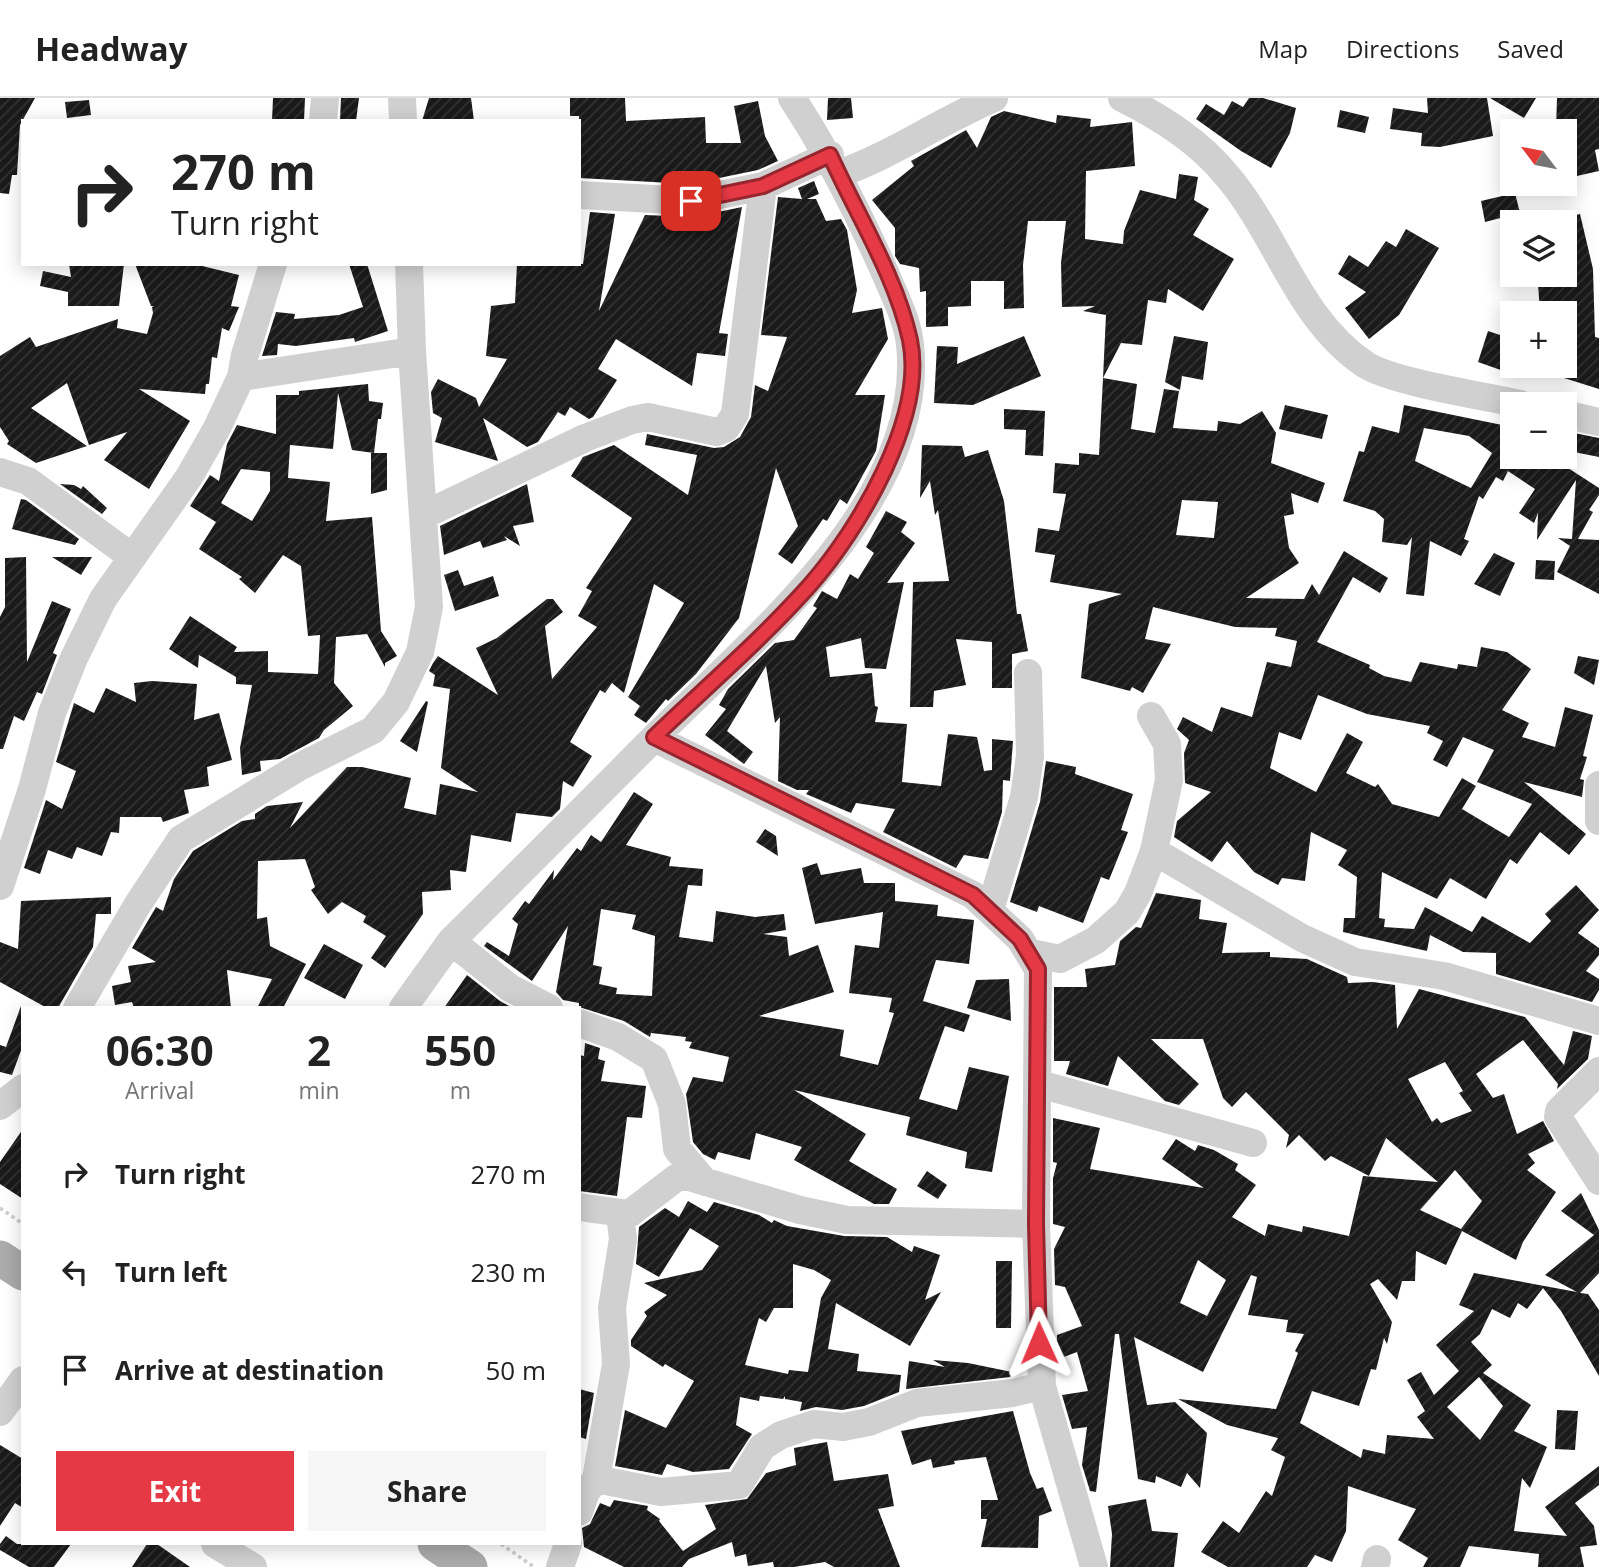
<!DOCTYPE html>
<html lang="en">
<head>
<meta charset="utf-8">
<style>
	:root { --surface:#fff; --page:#f6f6f6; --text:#222; --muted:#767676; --line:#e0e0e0; --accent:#e63946 }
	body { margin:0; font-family:"Open Sans",sans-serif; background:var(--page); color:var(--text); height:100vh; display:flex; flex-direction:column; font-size:26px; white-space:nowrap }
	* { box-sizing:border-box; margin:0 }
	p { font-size:23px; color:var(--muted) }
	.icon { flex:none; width:38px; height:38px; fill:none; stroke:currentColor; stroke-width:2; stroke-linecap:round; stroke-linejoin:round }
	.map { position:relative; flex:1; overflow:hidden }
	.details { position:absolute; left:21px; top:908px; width:560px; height:539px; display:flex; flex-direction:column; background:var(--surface); border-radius:0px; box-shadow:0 4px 18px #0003 }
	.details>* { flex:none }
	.hud { position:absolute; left:21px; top:21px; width:560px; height:147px; border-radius:0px; box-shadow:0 4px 18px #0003; background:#fff; color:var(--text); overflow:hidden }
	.needle { width:46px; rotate:302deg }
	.fabs { position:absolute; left:1500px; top:21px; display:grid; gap:14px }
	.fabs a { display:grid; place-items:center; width:77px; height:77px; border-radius:0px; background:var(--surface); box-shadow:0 4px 18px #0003; font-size:35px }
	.pin { position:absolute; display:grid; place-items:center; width:60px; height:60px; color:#fff; margin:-30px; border-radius:14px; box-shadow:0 4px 10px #0006 }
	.me { position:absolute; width:77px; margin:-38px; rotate:359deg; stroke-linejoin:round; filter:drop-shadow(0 0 5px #0008) }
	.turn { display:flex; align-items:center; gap:24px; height:147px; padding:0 35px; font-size:32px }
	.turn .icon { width:91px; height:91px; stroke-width:2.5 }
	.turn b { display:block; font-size:49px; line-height:60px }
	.eta { display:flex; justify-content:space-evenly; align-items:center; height:119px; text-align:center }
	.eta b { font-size:42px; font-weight:700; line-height:49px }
	.primary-button { display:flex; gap:14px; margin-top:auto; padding:14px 35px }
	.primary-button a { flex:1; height:80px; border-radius:0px; background:var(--accent); color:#fff; font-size:28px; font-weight:700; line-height:80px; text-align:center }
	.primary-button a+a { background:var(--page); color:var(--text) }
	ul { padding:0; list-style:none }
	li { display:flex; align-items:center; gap:21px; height:98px; padding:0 35px }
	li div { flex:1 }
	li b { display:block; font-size:26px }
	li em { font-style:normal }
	header { display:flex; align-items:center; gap:42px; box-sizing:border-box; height:98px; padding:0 35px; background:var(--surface); border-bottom:2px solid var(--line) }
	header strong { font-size:33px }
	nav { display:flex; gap:38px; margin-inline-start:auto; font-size:24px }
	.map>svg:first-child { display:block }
	.building { fill:url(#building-hatch); fill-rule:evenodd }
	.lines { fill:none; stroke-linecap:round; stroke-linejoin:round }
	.path { stroke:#cdcdcd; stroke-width:3.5; stroke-dasharray:3.5 3.5; stroke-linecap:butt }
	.minor { stroke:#d0d0d0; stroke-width:28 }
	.major { stroke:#ababab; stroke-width:35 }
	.route-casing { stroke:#96252e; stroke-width:18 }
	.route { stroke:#e63946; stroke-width:12 }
</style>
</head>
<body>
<header>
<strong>Headway</strong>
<nav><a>Map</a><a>Directions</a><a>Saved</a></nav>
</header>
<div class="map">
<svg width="1599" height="1469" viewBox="0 0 1599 1469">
	<defs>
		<pattern id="building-hatch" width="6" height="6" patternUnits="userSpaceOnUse" patternTransform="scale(1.75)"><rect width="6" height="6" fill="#1a1a1a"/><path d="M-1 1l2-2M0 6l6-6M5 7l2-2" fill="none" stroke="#333"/></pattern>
	</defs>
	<rect width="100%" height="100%" fill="#fff"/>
	<!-- building -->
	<path class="building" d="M0 0H35L20 27 17 77H12L9 96 0 95Z
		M273 0H305L304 23H272Z
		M341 0H359L356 23H340Z
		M429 0H471L474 23H422Z
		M570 0H625L626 23 705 19 706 45H741L734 8 758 3 765 38 778 63 758 72 690 86 579 80V18H570Z
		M828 0H851L853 20 827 22Z
		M1249 0H1263L1296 10 1290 35 1271 70 1241 53 1196 21 1206 6 1224 17 1232 3 1243 9Z
		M1427 0H1487L1493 38 1440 49 1421 48 1422 35 1390 31 1393 10 1428 15Z
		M1490 0H1536L1524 20Z
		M1557 0H1599V51L1595 52 1599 73 1568 80 1564 31H1556Z
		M89 2 91 17 67 20 65 4Z
		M1340 12 1369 19 1365 35 1337 29Z
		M1004 13 1056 25 1057 17 1091 21 1090 29 1132 24 1135 68 1086 73 1085 141 1123 146 1124 133 1140 92 1176 101 1179 76 1198 79 1194 102 1209 111 1193 137 1234 161 1203 213 1168 191 1166 205 1148 202 1142 247 1121 245 1103 280 1106 217 1083 213 1095 208 1062 209 1061 165 1066 123H1028L1023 167 1024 210 1004 211V183H971V208L948 209V228L926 229V193L920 194 919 170 900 166 895 158V130L872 102 914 68 911 63 966 32 977 50 991 19Z
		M814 83 819 96 807 101H816L826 123 841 121 847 132 857 192 852 215 882 210 888 241 855 297H885L876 353 847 406 840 401 827 423 823 421 792 466 778 456 798 428 776 370 739 520 696 576 668 603 666 601 646 625 634 617 640 608 628 599 684 505 654 486 624 595 612 585 605 595 600 592 570 644 592 658 573 689 563 683 560 711 552 719 516 715 511 744 471 737 466 774 450 772 451 792 422 794 423 816 385 870 371 860 386 838 363 824 366 818 342 804 328 816 311 792 315 789 305 761 258 763 257 821 267 819 270 848 306 866 283 910H257L272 881 227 872 231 910H134L132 904 115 907 112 888 131 884 128 868 156 864 132 850 156 809 163 813 174 781 193 753 242 723 255 721V716L267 708 303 704 290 730 347 669H362L411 680 404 710 436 717 440 686 478 694 441 670 450 591 433 588 435 577 429 573 433 565 438 558 498 597 476 550 497 540 547 501H553L563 514 545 528 552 581 597 529 578 518 592 493 586 490 632 420 571 378 583 359 614 347 688 397 697 357 645 347 647 336 714 350 724 349 740 339 751 319 755 287 768 293 787 239 761 237 778 99 802 101 798 90Z
		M1515 95 1520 115 1485 124 1481 103Z
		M742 109 719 235 728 236 725 258 697 255 692 288 616 241 598 271 617 282 593 319 589 321 570 309 565 318 558 314 538 344 527 349 483 320 498 363 435 344 442 320 433 315 431 294 438 281 476 300 479 309 507 261 486 258 491 208 515 205 517 166H583L590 114 615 116 599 213 645 117 694 119Z
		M1580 116 1593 171 1595 239 1599 240V291L1564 280V215H1540L1538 185 1564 182V120Z
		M1406 131 1439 150 1399 217 1369 241 1345 210 1366 194 1338 176 1349 157 1368 169 1386 143 1396 149Z
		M69 166H124L119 208H68V194L40 188 43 173 71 179Z
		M135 166H194L239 177 231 208 239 209 229 233 222 230 217 260 212 259 209 286H206L205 296 139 291 190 323 149 391 104 362 127 334 89 347 67 285 31 310 87 348 36 365 7 346 9 343 0 329V258L30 239 36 249 118 221 117 230 147 236 153 215 152 209 154 208H151Z
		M349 166H367L388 233 355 244 354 240 296 248 278 246 277 257 262 258 276 214 295 216 294 221 339 217 363 209Z
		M1488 233 1512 241V276L1478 264Z
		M1024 238 1041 278 973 307 934 305 937 248 958 249 957 266Z
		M1174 238 1208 244 1203 282 1182 278 1180 292 1165 284Z
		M1103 280 1137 286 1131 331 1155 335 1164 291 1179 293 1173 330 1217 333 1218 323 1240 326 1262 313 1276 335 1271 365 1325 385 1318 405 1291 395 1294 416 1284 418 1289 450 1299 465 1246 500 1304 501 1312 486 1319 497 1344 453 1388 480 1380 495 1353 479 1317 544 1370 567 1369 570 1384 578 1411 584 1420 564 1457 571 1458 566 1477 569 1481 549 1507 554 1531 571 1502 612 1529 625 1522 639 1555 649 1565 609 1593 617 1583 658 1587 659 1580 681 1584 682 1582 699 1524 684 1586 736 1569 757 1540 734 1517 766 1510 761 1486 801 1450 780 1437 801 1382 774 1379 820 1385 821 1384 829 1414 831 1425 809 1472 834 1482 818 1530 845 1551 823 1545 816 1576 787 1599 812 1578 835 1599 850V857L1586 873 1599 881V892L1592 904 1496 876V855L1463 854 1430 837 1427 853 1343 834 1344 820H1355L1357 779 1338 767 1347 752 1311 734 1305 783 1282 780 1278 787 1254 774 1227 743 1212 764 1174 739 1177 723 1211 694 1185 685 1184 655 1189 642 1177 631 1183 619 1212 634 1221 609 1252 619 1267 564 1291 569 1297 543 1275 538 1277 530 1235 529 1153 509 1145 541 1171 546 1143 595 1132 589 1130 593 1081 580 1089 506 1122 496 1050 484 1055 457 1035 454 1038 430 1059 433 1066 396 1053 395 1055 365 1079 367V355L1099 357ZM1182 402 1218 404 1214 440 1176 437ZM1318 597 1367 616 1430 628 1427 635 1443 643 1433 662 1447 669 1463 639 1494 652 1477 684 1532 706 1509 739 1462 711 1476 688 1462 680 1439 719 1392 706 1378 686 1375 689 1346 675 1363 644 1347 635 1316 694 1270 670 1279 634 1301 642Z
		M368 286 369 303 383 305 381 321H378L374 355 352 352 338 295 333 351 290 347 288 380 330 384 326 423 372 419 381 533 397 558 385 565V569L367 536 336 539 334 585 353 608 324 632 319 640 280 661 260 663 261 673 242 677 240 650 252 587 236 586V579L199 557 198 570 169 551 190 518 237 549 234 554 268 553V574L318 576 320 537 308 538 301 468 283 457 255 495 239 481 242 479 199 451 216 424 190 408 210 377 219 383 227 346 237 327 276 336V297H299V293ZM241 371 270 374V393L252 423 221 405Z
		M1285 307 1328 317 1322 341 1279 331Z
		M1404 307 1512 329V359H1524L1534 365 1539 359H1551L1599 390V397L1589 412 1593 414 1578 441 1599 442V496L1557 474 1570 448 1558 440 1572 441 1576 382 1537 442 1538 415 1534 425 1519 415 1535 391 1508 373 1503 383 1496 379 1483 401 1479 398 1464 441 1469 443 1461 458 1430 443 1424 498 1406 496 1412 439 1407 447 1382 444 1384 421 1375 413 1343 403 1359 353 1364 354 1372 328 1399 335ZM1424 330 1469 338 1492 355 1471 390 1415 363Z
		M1004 311 1045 313 1043 358 1025 357 1026 332 1004 331Z
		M1564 333 1599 340V359L1564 352Z
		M922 347 962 348 965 359 988 352 1004 403 1017 516H1021L1028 553 1012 556V590H992V544L956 541 966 587 934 593 933 609H910L913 484 949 483 938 412 935 417 930 383 920 400Z
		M371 355H387V392L371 396Z
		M60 386 74 387 81 391 83 388 107 410 102 416Z
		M527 386 534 424 513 428 520 448 504 438 507 442 483 450 480 443 444 457 440 428Z
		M21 401 26 402 79 441 75 447 12 431Z
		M886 413 907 424 901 434 915 445 887 485 904 484 886 571 865 570 861 540 826 549 830 579 872 575 875 608 878 609 875 624 907 626 902 684 941 688 948 636 977 639 984 673 992 672V641L1013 643 1010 683 1003 682 1002 714 988 761 964 757 956 770 883 734 895 711 856 705 851 715 806 696 809 692H797L778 683 780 619 775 625 766 568 727 633 753 654 744 666 705 637 726 611 719 607 728 591 775 545 794 542 817 510 813 508 822 493 837 501 850 476 858 481 874 455 866 449Z
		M1494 455 1515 465 1500 498 1474 486Z
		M26 459 27 564 52 503 71 511 53 555 57 557 42 596 37 594 24 623 14 618 3 651H0V519L5 509V460Z
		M52 459H92L81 477Z
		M1536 462 1555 463 1554 482 1535 481Z
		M458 472 464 488 493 478 499 498 455 513 444 477Z
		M1578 558 1599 562 1594 587 1574 575Z
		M152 583 197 586 194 622 219 615 232 662 207 669 209 688 184 692 189 715 163 724 161 719H120L119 735 111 734 102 758 77 749 72 761 48 752 40 776 24 770 46 702 62 711 76 673 56 664 74 605 94 615 106 590 136 604 134 585Z
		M426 603 428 604 417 654 400 643Z
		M1046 663 1076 669 1075 676 1133 696 1121 732 1128 734 1123 747 1109 782 1101 779 1083 825 1039 808 1037 814 1010 804 1040 704Z
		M634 694 653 706 626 747 671 759 669 768 703 771 702 788 688 787 679 839 713 844 716 813 755 819 784 816 786 832 763 836 787 839 789 858 818 847 834 894 759 918 844 932 840 958 878 967 894 915 889 914 892 900 849 895 855 847 879 850 883 814 815 826 802 770 817 765 821 777 861 770 864 785H895V803L938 807 937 818 974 822 969 866 936 862 923 903 970 917 964 934 945 928 919 1001 957 1012 969 969 1009 978 992 1074 965 1070 967 1054 906 1037 910 1019 794 992 866 1036 849 1063 897 1091 889 1106H874L794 1062 802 1049 756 1035 750 1062 718 1054 715 1062 703 1056 693 1044 686 996 693 979 723 984 729 959 689 950 692 944 685 943 686 939 651 935 650 939 624 923 579 909V905L563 902 556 894 568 828 532 883 484 848 487 844 509 858 518 826 512 821 525 803 529 806 554 772 553 782 577 750 581 753 591 737 601 744ZM601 811 636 817 632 831 655 838 652 898 616 896 617 890 599 886 602 869 593 867Z
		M765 731 776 738 778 758 756 744Z
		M1156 795 1201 802 1199 821 1227 825 1222 855 1270 854V859L1307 861 1347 879 1348 885 1373 884 1395 887 1397 931 1419 891 1525 919 1564 967 1573 933 1592 938 1588 961 1557 991 1558 986 1523 942 1476 976 1493 1000 1504 996 1517 1036 1543 1023 1554 1043 1528 1056 1535 1065 1527 1072 1556 1094 1523 1144 1516 1162 1462 1133 1446 1167 1416 1153 1415 1183H1402L1397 1202 1378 1181 1370 1186 1392 1224 1387 1246 1384 1240 1376 1272 1371 1271 1359 1308 1312 1293 1300 1325 1361 1360 1363 1351 1385 1356 1387 1337 1434 1341 1417 1319 1425 1313 1407 1282 1421 1274 1434 1297 1459 1273 1436 1247 1474 1213 1459 1207 1474 1175 1577 1194 1545 1177 1594 1137 1561 1113 1581 1095 1599 1132V1175L1580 1195 1588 1196 1599 1212V1278L1561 1213 1543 1190 1527 1211 1518 1205 1510 1220 1492 1211 1480 1236 1471 1244 1492 1267 1483 1275 1531 1307 1514 1333 1547 1349 1530 1390 1522 1380 1514 1433 1567 1438 1545 1409 1599 1368V1387L1575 1405 1594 1428 1597 1447 1580 1449 1584 1469H1538L1539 1456 1469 1448 1460 1469H1423L1428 1460 1398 1442 1416 1411 1348 1388 1346 1433 1332 1464 1315 1457 1307 1469H1228L1201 1454 1223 1423 1239 1435 1266 1393 1272 1398 1285 1359 1271 1352 1278 1340 1227 1327 1178 1301 1276 1311 1298 1255 1295 1253 1304 1236 1286 1234 1288 1222 1248 1217 1257 1179 1251 1177 1203 1274 1134 1239 1147 1307 1175 1304 1207 1335 1200 1390 1187 1375 1181 1389 1156 1378 1155 1385 1138 1381 1119 1236H1115L1096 1394 1090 1393 1082 1367 1087 1329 1072 1331 1062 1297 1088 1293 1077 1254 1061 1260 1057 1248V1237L1082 1228 1065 1189 1055 1187 1054 1151 1065 1129 1053 1126V1080L1057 1065 1053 1064V1020L1100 1030 1090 1071 1204 1090 1162 1061 1176 1041 1195 1053 1198 1047 1214 1052 1238 1066 1235 1072 1256 1087 1232 1119 1265 1138 1268 1126 1302 1134 1303 1128 1349 1138 1363 1078 1438 1084 1386 1040 1369 1078 1331 1058 1325 1063 1299 1037 1286 1050 1289 1037 1246 994 1232 1009 1223 1000 1203 941H1151L1199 986 1179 1007 1165 1003 1118 958 1108 988 1066 976 1070 963H1054V889H1087L1085 871 1115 867 1120 843 1136 829 1141 830ZM1445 964 1463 993 1459 995 1472 1013 1441 1025 1437 1020 1432 1024 1408 981ZM1455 1072 1482 1103 1461 1131 1420 1112ZM1198 1162 1226 1182 1207 1218 1180 1205ZM1479 1279 1503 1308 1480 1342 1447 1309Z
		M111 799V816H96L93 849 58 910H47L0 884V844L18 851 21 803Z
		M324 846 363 867 345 901 304 880Z
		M467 877 500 903 513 910H444Z
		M1009 881 1011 923 967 910 976 882Z
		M21 908 23 947 12 977 0 974V947L6 949Z
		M585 945 600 950 598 961 605 963 601 983 646 988 642 1020 627 1019 617 1098 579 1093V957L584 958Z
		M23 1031V1101L0 1086V1064Z
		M927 1073 947 1087 938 1101 917 1088Z
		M688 1103 707 1114 714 1104 759 1117 772 1125 774 1122 787 1128 844 1138 887 1139 912 1154 914 1148 940 1157 925 1202 941 1194 910 1248 836 1205 828 1251 859 1256 857 1273 901 1277 899 1294 864 1308 842 1312 816 1309 800 1313 802 1304 785 1301V1298L783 1301 760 1298 759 1303 740 1299 736 1327 752 1336 729 1371 693 1374 667 1366 662 1377 615 1368 625 1312 666 1330 694 1283 665 1266 663 1269 631 1248V1242L647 1218 644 1214 667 1197 644 1185 702 1172 719 1148 690 1130 659 1179 636 1166 639 1129 665 1110 679 1119ZM793 1166 814 1172 831 1182 821 1200 808 1274 789 1272 788 1276 745 1267 759 1220 766 1224 774 1210H793Z
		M996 1163H1012L1011 1230H996Z
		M933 1262 968 1265 1012 1274 1010 1279 906 1291 909 1263 945 1269Z
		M579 1291 594 1295 586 1341 579 1339Z
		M1557 1312 1578 1313 1575 1352 1555 1351Z
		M1013 1313 1030 1375 1037 1391 1043 1389 1052 1413 1039 1418 1038 1450 981 1449 987 1421H981V1402H998L986 1359 954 1363 955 1366 933 1370 931 1361 912 1367 901 1333Z
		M827 1344 834 1383 888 1376 894 1408 878 1411 900 1469H834L825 1464 794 1469H774L773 1464 748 1468 746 1456 735 1459 732 1444 689 1461 682 1469H624L584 1449 582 1430 590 1426 600 1405 610 1409 614 1402 648 1408 647 1412 660 1421 659 1423 683 1453 716 1431 705 1407 747 1401 766 1375 796 1367 794 1350Z
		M0 1347 23 1361V1410L15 1405 0 1428Z
		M1146 1401 1152 1433 1178 1435 1174 1469H1110L1112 1436 1108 1408Z
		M6 1438 17 1446H71L54 1469H29L0 1452V1446Z
		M147 1446H157L190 1469H132Z"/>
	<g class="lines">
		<!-- path -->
		<path class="path" d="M0 1110 23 1126
			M501 1446 534 1469"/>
		<!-- minor -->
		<path class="minor" d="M402 0 403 23
			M1122 0C1162 20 1200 44 1228 79 1278 138 1298 222 1366 267 1393 284 1484 298 1520 306
			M323 23 325 0
			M838 76C893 57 940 23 994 0
			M579 97 691 103 763 88
			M241 279 412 253
			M1564 316 1599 324
			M0 374 28 383 132 459
			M424 417 585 340 632 322 648 319 717 334 726 330 735 316 763 88 830 57
			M654 640 973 797 1020 841 1038 871 1036 1126 1042 1288 1094 1469
			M1599 687V723
			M1154 753 1302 840 1355 864 1444 878 1599 923
			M0 788 32 691 52 615 74 560 103 501 189 379 216 332 241 279 245 257 273 166
			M990 812 1024 699 1030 658 1028 575
			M451 843 510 890 549 910
			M1031 855 1060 861 1096 842 1127 814 1138 795 1154 753 1169 682 1167 646 1151 618
			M77 910 138 806 181 741 299 669 373 632 396 604 420 554 429 509 412 253 409 166
			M403 910 451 843C520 775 588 706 656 638 754 540 927 401 910 247 908 223 895 199 886 177 858 114 830 58 792 0
			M579 925 618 939 654 961 672 1006 677 1051 704 1083
			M1599 973 1559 1013 1558 1019 1599 1083
			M1039 986 1253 1045
			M0 1008 23 990
			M579 1109 629 1116 676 1080 686 1078 800 1112 847 1122 1036 1126
			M0 1314 23 1282
			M596 1381 616 1266 612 1210 623 1141 620 1116
			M579 1414 586 1394 596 1381 661 1394 739 1387 762 1349 781 1337 814 1326 843 1329 869 1324 917 1305 1013 1295 1042 1288
			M215 1446 253 1469
			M560 1469 568 1446
			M1375 1469 1377 1461"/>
		<!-- major -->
		<path class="major" d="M0 1160 23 1175
			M435 1446 470 1469"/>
	</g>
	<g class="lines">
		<!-- route casing -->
		<g class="route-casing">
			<path id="route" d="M691 103 763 88 830 57C857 117 896 178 910 242 926 319 859 431 810 487 762 541 706 589 654 639L973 797 1020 841 1038 871 1036 1126 1039 1245"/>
		</g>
		<!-- route -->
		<use href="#route" class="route"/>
	</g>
</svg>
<div class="fabs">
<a><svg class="needle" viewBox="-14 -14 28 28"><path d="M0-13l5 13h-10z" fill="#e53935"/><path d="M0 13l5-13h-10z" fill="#767676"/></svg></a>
<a><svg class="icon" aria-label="layers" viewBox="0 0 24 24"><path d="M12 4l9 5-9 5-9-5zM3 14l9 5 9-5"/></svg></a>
<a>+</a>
<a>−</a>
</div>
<div class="pin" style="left:691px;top:103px;background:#d93025"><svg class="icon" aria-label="arrive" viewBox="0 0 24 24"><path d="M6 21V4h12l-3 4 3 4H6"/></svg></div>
<svg class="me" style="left:1039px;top:1245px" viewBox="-20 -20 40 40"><path d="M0-17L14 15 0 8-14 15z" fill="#e63946" stroke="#fff" stroke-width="4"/></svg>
<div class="hud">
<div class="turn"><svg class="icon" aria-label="right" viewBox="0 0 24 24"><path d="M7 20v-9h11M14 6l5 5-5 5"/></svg><div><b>270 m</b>Turn right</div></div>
</div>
<section class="details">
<div class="eta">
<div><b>06:30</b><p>Arrival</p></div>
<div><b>2</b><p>min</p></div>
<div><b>550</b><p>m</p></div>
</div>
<ul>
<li><svg class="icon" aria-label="right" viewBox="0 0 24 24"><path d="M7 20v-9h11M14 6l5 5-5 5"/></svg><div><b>Turn right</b></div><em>270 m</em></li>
<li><svg class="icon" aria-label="left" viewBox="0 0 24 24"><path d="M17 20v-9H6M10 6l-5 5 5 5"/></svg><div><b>Turn left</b></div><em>230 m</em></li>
<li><svg class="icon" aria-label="arrive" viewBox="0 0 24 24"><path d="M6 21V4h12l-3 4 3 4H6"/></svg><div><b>Arrive at destination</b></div><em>50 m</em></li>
</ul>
<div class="primary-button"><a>Exit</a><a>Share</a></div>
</section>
</div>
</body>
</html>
